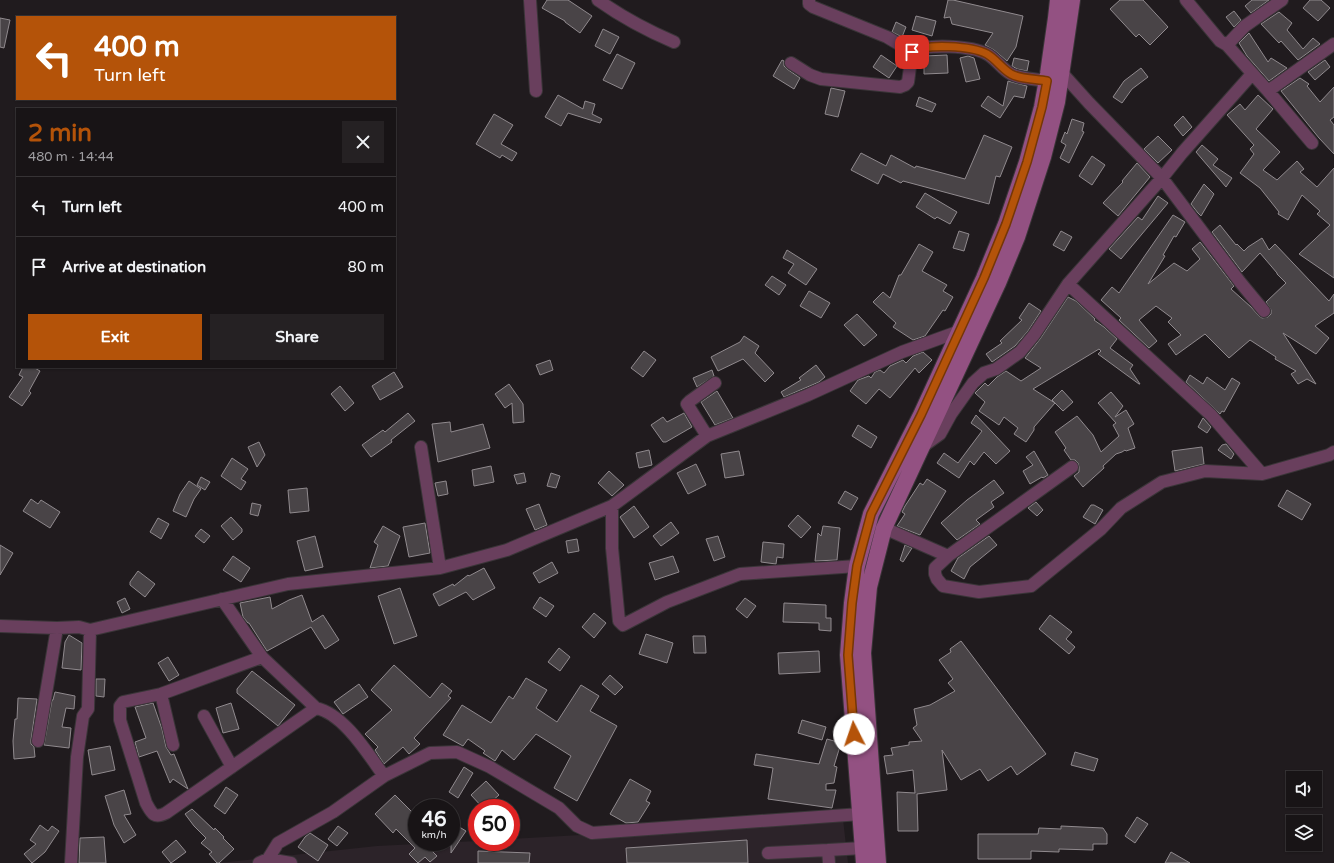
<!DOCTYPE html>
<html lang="en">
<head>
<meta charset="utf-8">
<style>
	:root { --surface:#181416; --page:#252123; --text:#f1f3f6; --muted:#9f9ea1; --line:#363335; --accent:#b45309 }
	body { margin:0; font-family:"Varela Round",sans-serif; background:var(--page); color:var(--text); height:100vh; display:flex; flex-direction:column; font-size:15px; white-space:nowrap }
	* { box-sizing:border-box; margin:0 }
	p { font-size:13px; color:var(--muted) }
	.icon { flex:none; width:22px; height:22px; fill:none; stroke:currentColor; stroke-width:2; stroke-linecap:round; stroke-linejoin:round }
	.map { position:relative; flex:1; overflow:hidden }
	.details { position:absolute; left:16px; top:108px; width:380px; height:260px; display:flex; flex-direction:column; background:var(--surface); border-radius:0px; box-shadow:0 1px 3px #0004,0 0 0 1px var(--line) }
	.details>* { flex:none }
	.top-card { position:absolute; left:16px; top:16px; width:380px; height:84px; border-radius:0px; box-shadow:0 1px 3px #0004,0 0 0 1px var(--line); background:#b45309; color:#fff; overflow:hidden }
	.tools { position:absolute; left:1286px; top:771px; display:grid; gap:8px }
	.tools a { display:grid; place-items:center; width:36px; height:36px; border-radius:0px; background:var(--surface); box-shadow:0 1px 3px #0004,0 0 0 1px var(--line); font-size:20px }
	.speed { position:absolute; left:408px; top:799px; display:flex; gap:8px; font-size:20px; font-weight:700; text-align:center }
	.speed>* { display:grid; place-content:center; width:52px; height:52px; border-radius:50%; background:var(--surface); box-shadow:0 1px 3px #0004,0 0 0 1px var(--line); line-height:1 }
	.speed small { font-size:10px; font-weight:400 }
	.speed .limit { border:6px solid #d22; background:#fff; color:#111 }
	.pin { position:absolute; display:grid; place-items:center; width:34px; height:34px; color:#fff; margin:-17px; border-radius:8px; box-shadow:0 2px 6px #0006 }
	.me { position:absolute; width:44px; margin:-22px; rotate:356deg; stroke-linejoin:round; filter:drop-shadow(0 0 3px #0008) }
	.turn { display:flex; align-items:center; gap:14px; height:84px; padding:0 12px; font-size:18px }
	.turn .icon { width:52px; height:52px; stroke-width:2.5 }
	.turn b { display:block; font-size:28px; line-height:34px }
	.round { display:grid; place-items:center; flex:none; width:42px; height:42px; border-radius:0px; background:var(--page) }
	.summary { display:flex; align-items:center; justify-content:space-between; height:68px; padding:0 12px }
	h1 { font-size:24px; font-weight:700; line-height:30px; color:var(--accent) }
	.primary-button { display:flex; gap:8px; margin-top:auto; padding:8px 12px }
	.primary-button a { flex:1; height:46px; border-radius:0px; background:var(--accent); color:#fff; font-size:16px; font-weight:700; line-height:46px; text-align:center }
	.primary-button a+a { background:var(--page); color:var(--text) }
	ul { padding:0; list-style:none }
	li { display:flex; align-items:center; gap:12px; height:60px; padding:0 12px; border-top:1px solid var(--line) }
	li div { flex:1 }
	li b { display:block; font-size:15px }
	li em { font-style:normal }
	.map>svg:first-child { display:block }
	.built { fill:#2c2329 }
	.building { fill:#494447; stroke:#908a8e }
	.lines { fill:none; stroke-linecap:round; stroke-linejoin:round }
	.street-casing { stroke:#3a3538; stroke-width:14 }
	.secondary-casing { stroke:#3a3538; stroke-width:18 }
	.street { stroke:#693f5d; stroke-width:12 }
	.secondary { stroke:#935182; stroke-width:16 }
	.route-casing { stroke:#753606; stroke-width:10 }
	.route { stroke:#b45309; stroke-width:7 }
</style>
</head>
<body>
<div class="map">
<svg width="1334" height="863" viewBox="0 0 1334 863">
	<rect width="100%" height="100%" fill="#201b1e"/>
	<!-- built -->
	<path class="built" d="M843 819 848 863H219L377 846 477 841V842H511V839L827 821Z"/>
	<!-- building -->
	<path class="building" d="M547 0H568L592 16 580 33 565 22V21L542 8Z
		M948 0H953L1023 16 1016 47 1007 61 994 50 985 45 993 33 952 24 950 17 944 18Z
		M1120 0H1143L1168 27 1150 45 1139 34 1136 37 1110 9Z
		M1252 0H1269L1251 13 1245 6Z
		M1310 0H1321L1330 8 1318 21 1303 8Z
		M1234 11 1241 20 1234 27 1226 17Z
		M1279 12 1292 23 1287 30 1303 49 1313 38 1320 44 1298 60 1281 41 1279 43 1261 24Z
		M916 16 936 21 932 36 912 30Z
		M0 18 10 20 4 48 0 47Z
		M896 22 906 27 902 37 892 32Z
		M603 29 619 37 610 54 595 46Z
		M1249 33 1268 62 1271 58 1287 68 1269 81 1247 56 1239 43Z
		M617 54 635 63 622 89 603 80Z
		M881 55 897 66 889 78 873 67Z
		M947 55 948 73 924 74V56Z
		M968 56 974 58 980 79 966 82 960 58Z
		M1014 58 1029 61 1027 71 1017 69 1012 66Z
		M782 60 784 61V66L787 69 800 78 794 89 773 76Z
		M1325 60 1330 67 1315 80 1308 72Z
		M1141 68 1148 77 1132 89 1122 103 1113 97 1124 81Z
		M1300 78 1309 84 1307 86 1320 102 1334 87V117L1330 120 1334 125V154L1319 138 1281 91Z
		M1008 81 1027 86 1024 98 1014 96 1000 118 981 106 988 96 1003 106Z
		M831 88 845 91 838 117 825 114Z
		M558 95 583 109 585 101 595 104 592 114 602 119 600 123 568 113 561 126 545 117Z
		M1258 95 1273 109 1256 129 1280 152 1263 170 1277 180 1297 161 1304 169 1300 172 1317 187 1334 168V278L1299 254 1330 225 1317 214 1320 211 1302 195 1288 220 1278 214 1279 212 1260 188 1240 173 1254 154 1250 149 1254 145 1227 115 1240 104 1245 110Z
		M919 97 936 104 932 112 916 106Z
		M494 114 513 125 501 144 517 153 512 161 502 155 500 158 476 144Z
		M1183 116 1192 127 1183 136 1174 125Z
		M1072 119 1084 123 1082 131 1084 132 1069 163 1060 158 1066 145 1061 142 1065 132 1067 134Z
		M984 135 1012 147 1000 177 996 176 989 204 903 181 901 183 883 174 878 184 851 170 861 153 886 166 891 155 915 168 916 166 965 179Z
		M1158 136 1172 150 1158 163 1144 149Z
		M1202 145 1218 159 1213 165 1232 178 1226 187 1196 152Z
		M1092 156 1105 165 1092 185 1079 176Z
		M1137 163 1150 177 1118 216 1103 203 1123 182 1122 181Z
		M1204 184 1214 194 1201 216 1198 213 1191 204Z
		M925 193 957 212 950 224 937 217 935 219 916 207Z
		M1158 196 1168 203 1121 259 1109 249 1138 217 1142 220Z
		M1173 215 1185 222 1176 237 1174 236 1163 255 1165 256 1148 284 1174 263 1187 271 1200 259 1192 249 1200 242 1234 286 1231 289 1251 307 1259 316 1262 318 1268 317 1271 314V310L1266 302 1286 283 1277 274V273L1260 253 1242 272 1212 232 1220 225 1236 245 1237 244 1244 251 1248 247 1262 238 1269 250 1275 244 1329 301 1334 294V313L1315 326 1329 338 1316 354 1283 333 1316 384 1307 379 1298 384 1291 374 1296 371 1275 359 1276 357 1250 340 1229 358 1205 334 1176 355 1168 344 1181 335 1168 322 1172 318 1156 306 1139 320 1157 341 1149 348 1119 320 1121 318 1101 300 1112 287 1119 293Z
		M959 231 969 234 964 251 953 248Z
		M1061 231 1072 237 1064 251 1053 245Z
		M919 244 933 252 922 271 947 285 943 291 953 297 945 311 943 310 925 336 913 340 893 327 896 323 873 302 883 292 890 298 899 275H901Z
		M787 250 817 269 806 285 788 273 794 264 783 258Z
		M772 276 786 285 779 295 765 285Z
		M809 291 830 303 821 318 800 306Z
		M1068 297 1076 301 1095 319 1094 320 1104 327 1117 339 1110 348 1133 365 1130 369 1140 384H1139L1098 354 1101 351 1099 349 1033 389 1055 403 1034 427V430L1026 442 1014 434 1018 428 1004 417 999 425 979 411 985 402 975 393 985 383 988 386 997 377 1006 371 1021 381 1041 368 1025 358 1040 339Z
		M1029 303 1041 311 1028 331 1015 346 992 362 986 354 1002 343 1000 341 1022 320 1019 318Z
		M857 314 877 335 864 346 844 325Z
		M744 336 759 346 755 353 774 373 765 382 743 359 718 371 711 357 740 342Z
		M644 351 656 360 643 377 631 368Z
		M923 352 932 360 919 373 915 368 890 398 879 389 866 404 850 391 858 380 869 376 871 378 875 372 880 370 884 373 890 366 903 360 906 363 913 356Z
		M550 360 553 370 540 375 536 365Z
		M816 365 825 377 819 382 784 397 781 392 801 380 799 378Z
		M23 367H33L40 371 29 391 31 393 22 406 9 397 23 377 19 375Z
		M712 370 714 376 697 387 693 378Z
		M394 372 403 387 380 400 372 386Z
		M1190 375 1203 384 1207 377 1225 390 1232 378 1240 383 1224 412 1222 411 1220 414 1186 382Z
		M509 384 523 404 524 422 513 423 512 403 505 408 495 394Z
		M340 386 354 403 345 411 331 394Z
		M1062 390 1073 402 1063 411 1052 400Z
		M717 391 733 418 715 425 701 402Z
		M1111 392 1123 406 1115 417 1126 410 1134 424 1128 428 1135 448 1126 451 1125 450 1122 452 1116 454 1103 466 1104 468 1083 487 1074 476 1079 472V467L1078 463 1075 460H1071L1064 450 1066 448 1055 432 1077 416 1093 435 1101 452 1119 436 1113 425 1116 423 1098 403Z
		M408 413 415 421 391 440 392 442 371 457 362 445 383 430 385 432Z
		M684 413 692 427 666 442H663L651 425 663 417 667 422Z
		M976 415 1010 451 996 464 984 452 974 465 970 461 959 478 937 463 944 453 958 463 982 431 971 423Z
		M1203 418 1211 427 1207 433 1198 427Z
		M450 422 451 432 483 424 490 448 438 462 432 424Z
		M858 425 877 437 871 448 852 436Z
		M259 442 265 455 257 467 248 447Z
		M1226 444 1234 454 1231 459 1218 450 1222 445Z
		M1202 447 1204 464 1175 471 1172 451Z
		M649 450 652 465 639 468 636 453Z
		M739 451 744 475 725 478 721 454Z
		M1034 451 1048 475 1043 478 1042 477 1030 484 1023 471 1033 465 1026 457Z
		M232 458 248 469 241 479 246 482 241 490 221 476Z
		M696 464 706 485 688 494 677 473Z
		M491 466 494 482 474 486 472 470Z
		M609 471 624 485 612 496 598 483Z
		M524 473 526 482 517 484 514 475Z
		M551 473 560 476 556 488 547 486Z
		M201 477 210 482 205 490 197 485Z
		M927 479 946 491 920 535 897 526 905 514 902 512 905 506 920 483 923 485Z
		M994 480 1004 493 991 502 994 507 976 520 980 524 957 540 941 523 967 500Z
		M189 481 201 489 194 499 186 517 173 511 180 494Z
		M446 481 448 494 438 496 435 483Z
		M307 488 309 511 290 513 288 490Z
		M1287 490 1311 504 1302 520 1278 506Z
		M845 491 858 498 851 510 838 503Z
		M31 499 38 504 41 500 60 512 50 528 23 511Z
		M1036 502 1043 510 1037 516 1028 508Z
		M252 503 261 505 258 516 250 514Z
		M539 504 547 525 535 530 526 509Z
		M1091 505H1094L1103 510 1095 524 1083 517Z
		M634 506 649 527 634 538 620 517Z
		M798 515 811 527 801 538 788 526Z
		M231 517 242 529V532L233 540 221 526Z
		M158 518 169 524 161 539 150 532Z
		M671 522 679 533 661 546 653 536Z
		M425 523 430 553 409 557 403 527Z
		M383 526 400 536 388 566 370 568 378 545 374 542Z
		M823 526 840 528 837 560 815 561 818 533 821 536Z
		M201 529 210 536 204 543 195 536Z
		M315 536 323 567 305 571 297 541Z
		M718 536 725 557 714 561 706 539Z
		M989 536 997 545 970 567 964 579 951 571 958 558Z
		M577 539 579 551 568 553 566 541Z
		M763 542 784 544 783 558 777 557 776 564 761 562Z
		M0 545 13 553 0 575Z
		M905 545 912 548 903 562 900 560Z
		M233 556 250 568 241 582 223 570Z
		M673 556 679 572 655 580 649 563Z
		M552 562 558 573 539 583 533 573Z
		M484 568 495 588 473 600 466 592 439 606 433 594 453 584 454 586 468 575 469 576Z
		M138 571 155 584 145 597 130 585V582Z
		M400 588 417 636 394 644 378 596Z
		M302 595 312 622 323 615 339 640 325 649 311 627 267 651 249 623H248L243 617 240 603 270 597 272 609 289 600Z
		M540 597 554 606 546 617 533 608Z
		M125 598 130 609 122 613 117 602Z
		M745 598 756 606 747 618 736 609Z
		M784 603 826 605V618H831V631L819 630V623L783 622Z
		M594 613 606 623 594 638 582 627Z
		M1050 615 1072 632 1066 639 1075 647 1069 654 1039 629Z
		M646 634 673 643 667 663 639 654Z
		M69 635 82 643 81 670 62 668 65 642Z
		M693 636H705L706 653H694Z
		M961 641 1046 754 1017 775 1011 766 988 781 980 769 961 780 942 750 947 790 917 794 918 831H898L897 792 915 793 913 770 887 774 884 756 893 755 891 748 909 745V742L922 741 913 728 917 725 914 709 930 705 955 691 948 683 953 679 939 660 951 652 950 649Z
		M559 648 570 657 560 671 548 662Z
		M819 651 820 672 779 674 778 653Z
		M168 657 179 675 169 681 158 663Z
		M394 665 430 698 442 683 452 691 448 696 451 698 414 738 420 744 409 754 403 747 384 764 375 750 378 747 365 734 392 710 371 690Z
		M252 671 295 705 278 726 237 693V689Z
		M610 675 623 687 615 695 602 684Z
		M526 678 547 690 536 708 557 722 581 685 599 696 590 711 617 726 577 801 554 788 571 756 536 734 514 760 502 750 495 761 483 753 485 751 468 739 463 746 443 735 462 705 491 723 509 696 513 699Z
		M96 679H105L104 697 96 696Z
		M359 684 368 697 343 714 334 702Z
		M55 692 75 696 74 709 66 708 62 727 71 728 69 748 44 745 52 700H53Z
		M18 698 37 699 31 740V744L34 747 35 757 14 759 13 741 15 719H17Z
		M153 703 162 729 166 747 171 755 174 754 188 789 173 779 170 783 157 751 139 757 135 742 146 738 135 707Z
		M231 703 239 729 223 733 216 708Z
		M802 720 826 727 822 740 798 733Z
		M827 739 841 743 834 766 837 767 834 783 826 784V790H836L832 808 768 799 773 768 754 765 756 754 819 764Z
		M110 746 115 770 92 775 88 750Z
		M1075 752 1098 759 1094 771 1071 765Z
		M464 767 473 773 458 798 449 792Z
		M630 779 651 791 646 801 650 803 638 822 626 823 610 814Z
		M486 781 499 795 484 808H483L471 795Z
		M226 787 238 795 225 814 214 806Z
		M124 790 131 814 124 815 136 835 124 843 114 825 105 796Z
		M395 795 417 817V842H435L429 848 437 856 430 862 425 857 418 863 409 854 415 848 396 829 393 833 375 814Z
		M192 809 214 830 215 828 224 837 223 838 234 849 219 863H217L209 854 212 852 201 843 206 838 194 826 185 814Z
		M1137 817 1148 824 1135 843 1125 836Z
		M451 822 466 831 451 853Z
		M40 825 48 831 52 826 59 831 45 852 32 863 24 854 36 844 30 840Z
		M338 826 348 833 337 846 328 839Z
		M1061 826 1103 828 1107 834V844H1093V850L1059 849V852L1031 851V859H978V834H1038L1039 828 1061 829Z
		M310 833 328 845 318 861 298 847 305 837Z
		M104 837 106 863H79L80 838Z
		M176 840 186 852 171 863 162 852Z
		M747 840 748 863H627L626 848Z
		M478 851 530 853 529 863H478Z
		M1171 852 1190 863H1165Z"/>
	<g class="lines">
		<!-- street casing -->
		<g class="street-casing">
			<path id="street" d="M530 0 536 91
				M598 0C622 17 646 30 674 42
				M809 0V4L813 7 887 37 912 52
				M1186 0 1220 41 1227 45 1268 91 1312 143
				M1227 45 1245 26 1282 0
				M791 63 810 75 821 79 900 87 905 85 908 82 912 52C927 43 972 46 987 54 996 59 1002 69 1011 74 1020 79 1037 79 1047 81
				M1062 73 1089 103 1162 178 1240 282 1264 311
				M1268 91 1334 44
				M1068 284 1211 415 1262 474
				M707 436 687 404 690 401 715 383
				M421 447 440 568
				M922 447 940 434 951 414 973 383 984 373 996 369 1020 352 1034 335 1068 284 1162 178 1182 153 1252 74
				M1072 467 948 556 935 568V574L937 579 943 586 979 592 1031 586 1101 529 1121 508 1162 482 1205 471 1262 474 1329 455 1334 452
				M612 506V548L619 621 623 625 667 602 740 574 857 566
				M884 528 948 556
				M222 599 262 657 161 694 123 702 120 706V720L146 803C152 814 154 819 166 813L316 708C344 714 368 754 384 776
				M0 626 57 628 38 741
				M57 628 79 627 90 630 288 584 440 568 507 550 612 506 707 436 808 395 902 352 960 331
				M262 657 316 708
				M161 694 173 745
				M204 716 232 767
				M828 850 863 848
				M768 853 828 850 829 863
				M268 859 278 843 333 812 384 776 430 753 457 752 490 767 559 808 577 826 592 833 861 814
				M71 863 77 757 83 716 88 709 90 630
				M259 863 268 859 291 863"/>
		</g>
		<!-- secondary casing -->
		<g class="secondary-casing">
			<path id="secondary" d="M864 863 848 655 852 603 857 566 871 514 921 415 984 278 1006 224 1027 162 1042 107 1048 74 1056 18 1058 0
				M878 863 863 653 869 587 884 528 998 283 1017 237 1043 157 1057 102 1072 0"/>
		</g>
		<!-- street -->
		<use href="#street" class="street"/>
		<!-- secondary -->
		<use href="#secondary" class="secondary"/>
	</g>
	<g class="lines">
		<!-- route casing -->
		<g class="route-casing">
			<path id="route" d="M854 734 848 655 852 603 857 566 871 514 921 415 984 278 1006 224 1027 162 1042 107 1047 81C1037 79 1019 79 1011 74 1002 69 996 59 987 54 972 46 926 43 912 52"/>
		</g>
		<!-- route -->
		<use href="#route" class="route"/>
	</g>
</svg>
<div class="tools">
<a><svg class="icon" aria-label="sound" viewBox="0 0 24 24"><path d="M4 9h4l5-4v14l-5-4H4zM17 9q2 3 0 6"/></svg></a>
<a><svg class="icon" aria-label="layers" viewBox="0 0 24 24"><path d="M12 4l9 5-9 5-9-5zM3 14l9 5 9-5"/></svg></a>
</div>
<div class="speed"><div>46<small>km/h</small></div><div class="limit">50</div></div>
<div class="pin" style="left:912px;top:52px;background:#d93025"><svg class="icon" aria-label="arrive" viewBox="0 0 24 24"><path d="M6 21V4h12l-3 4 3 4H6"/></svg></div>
<svg class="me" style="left:854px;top:734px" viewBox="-20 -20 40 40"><circle r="19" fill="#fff"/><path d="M0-13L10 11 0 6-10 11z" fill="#b45309"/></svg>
<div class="top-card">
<div class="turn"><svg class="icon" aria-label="left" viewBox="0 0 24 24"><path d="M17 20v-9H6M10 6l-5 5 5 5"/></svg><div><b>400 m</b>Turn left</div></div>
</div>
<section class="details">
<div class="summary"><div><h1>2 min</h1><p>480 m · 14:44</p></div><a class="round"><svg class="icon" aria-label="close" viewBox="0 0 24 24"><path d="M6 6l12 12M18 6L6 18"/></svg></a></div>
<ul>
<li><svg class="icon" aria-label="left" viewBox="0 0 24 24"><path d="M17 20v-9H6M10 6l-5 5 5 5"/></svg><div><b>Turn left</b></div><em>400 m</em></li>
<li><svg class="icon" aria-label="arrive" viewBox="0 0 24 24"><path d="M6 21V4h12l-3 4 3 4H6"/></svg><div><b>Arrive at destination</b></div><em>80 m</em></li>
</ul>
<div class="primary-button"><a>Exit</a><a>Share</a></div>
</section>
</div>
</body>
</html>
